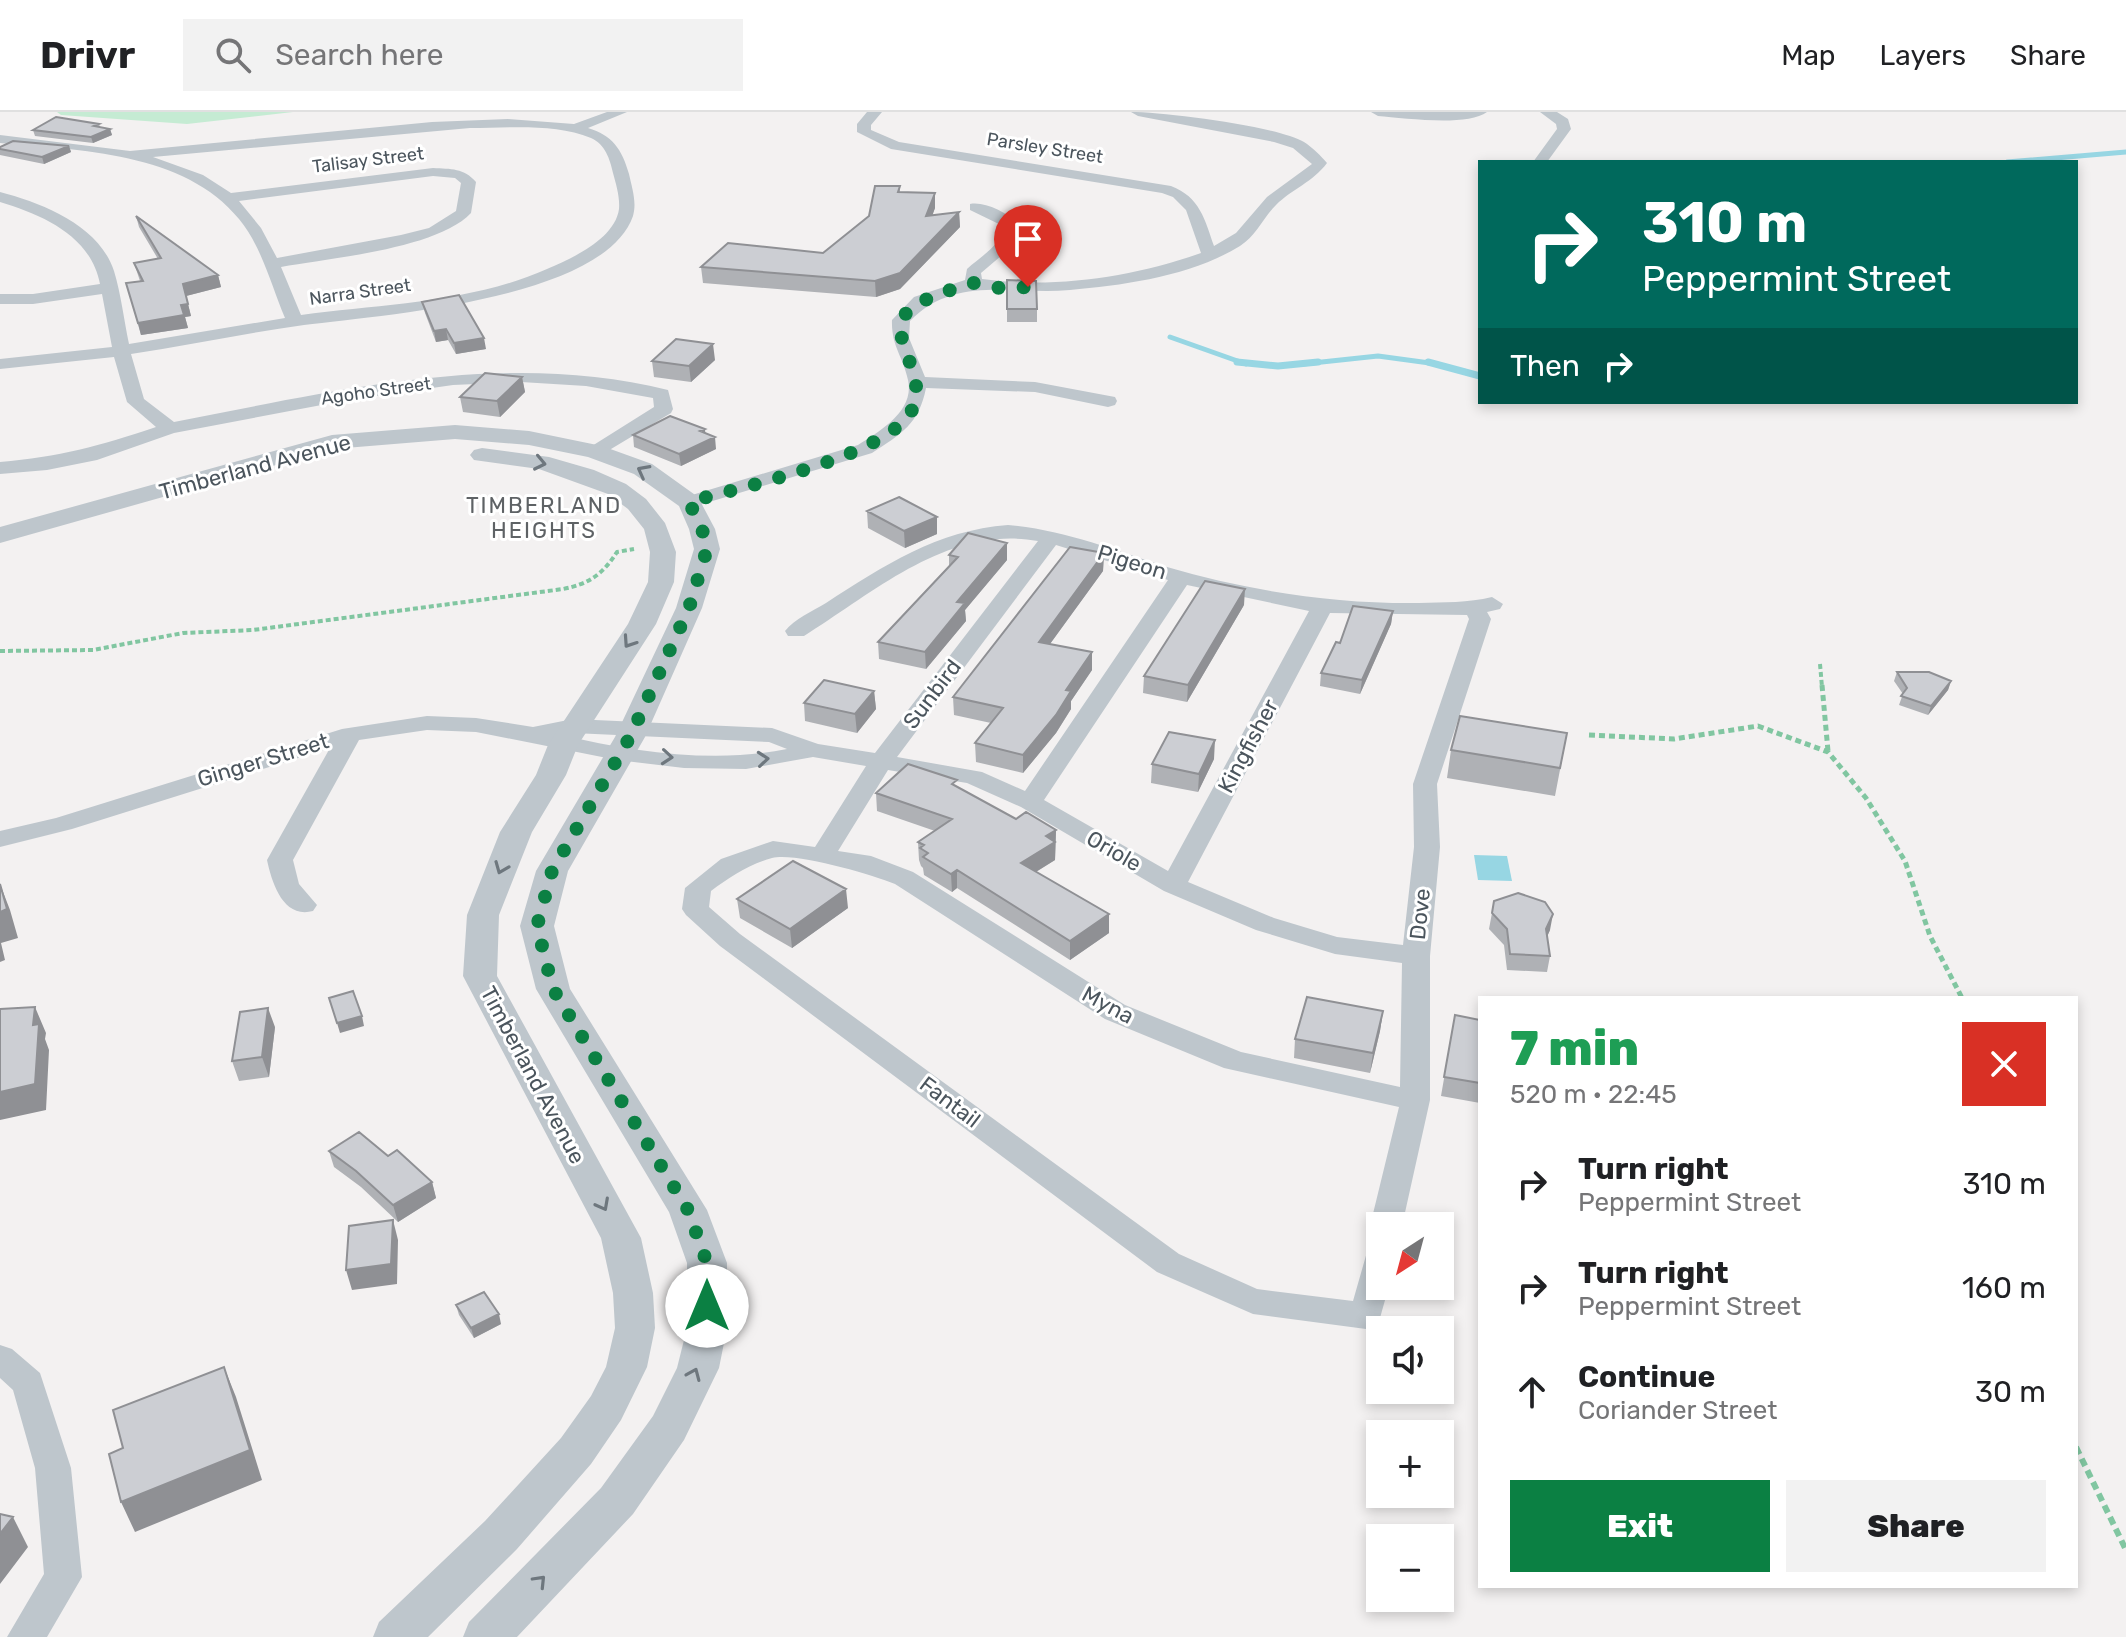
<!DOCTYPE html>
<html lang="en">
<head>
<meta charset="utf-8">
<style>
	:root { --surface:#fff; --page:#f2f2f2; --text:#202124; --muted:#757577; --line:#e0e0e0; --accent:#0b8043 }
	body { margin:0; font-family:Rubik,sans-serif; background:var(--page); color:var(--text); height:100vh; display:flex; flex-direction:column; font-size:30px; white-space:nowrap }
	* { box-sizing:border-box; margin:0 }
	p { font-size:26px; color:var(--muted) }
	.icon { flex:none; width:44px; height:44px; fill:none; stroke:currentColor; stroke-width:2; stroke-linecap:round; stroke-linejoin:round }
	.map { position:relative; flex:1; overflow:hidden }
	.panel { position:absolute; left:1478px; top:884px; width:600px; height:592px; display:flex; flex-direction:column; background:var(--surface); border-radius:0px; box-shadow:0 4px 12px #0003 }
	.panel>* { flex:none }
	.hud { position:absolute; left:1478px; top:48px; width:600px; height:244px; border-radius:0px; box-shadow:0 4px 12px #0003; background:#00695c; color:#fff; overflow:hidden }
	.needle { width:52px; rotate:216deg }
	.controls { position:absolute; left:1366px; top:1100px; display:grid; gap:16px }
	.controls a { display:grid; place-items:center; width:88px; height:88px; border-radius:0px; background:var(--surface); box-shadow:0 4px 12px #0003; font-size:40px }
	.pin { position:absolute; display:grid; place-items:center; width:68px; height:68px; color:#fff; margin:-82px -34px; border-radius:50% 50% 50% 0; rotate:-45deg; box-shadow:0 0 8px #0007 }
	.pin .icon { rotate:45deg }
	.me { position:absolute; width:88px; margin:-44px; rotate:0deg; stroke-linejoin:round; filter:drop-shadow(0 0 6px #0008) }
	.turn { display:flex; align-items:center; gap:28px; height:168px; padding:0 32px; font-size:36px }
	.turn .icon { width:104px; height:104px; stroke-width:2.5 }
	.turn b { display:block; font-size:56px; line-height:68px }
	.then { display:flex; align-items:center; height:76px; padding:0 32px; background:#0003; gap:16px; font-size:30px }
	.round { display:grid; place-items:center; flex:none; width:84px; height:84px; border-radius:0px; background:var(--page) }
	.summary { display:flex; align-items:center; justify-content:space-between; height:136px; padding:0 32px }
	h1 { font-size:48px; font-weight:800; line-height:60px; color:#1e9e55 }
	.cta { display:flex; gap:16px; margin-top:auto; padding:16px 32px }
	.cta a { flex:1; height:92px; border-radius:0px; background:var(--accent); color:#fff; font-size:32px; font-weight:800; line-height:92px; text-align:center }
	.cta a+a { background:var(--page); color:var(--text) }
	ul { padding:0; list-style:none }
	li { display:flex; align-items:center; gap:24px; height:104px; padding:0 32px }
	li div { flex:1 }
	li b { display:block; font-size:30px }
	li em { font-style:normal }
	header { display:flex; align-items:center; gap:48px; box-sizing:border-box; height:112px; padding:0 40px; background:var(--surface); border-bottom:2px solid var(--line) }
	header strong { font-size:38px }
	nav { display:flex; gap:44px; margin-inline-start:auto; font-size:28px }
	.search { width:560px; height:72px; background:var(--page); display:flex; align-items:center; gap:20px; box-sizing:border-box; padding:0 28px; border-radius:0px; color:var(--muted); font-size:30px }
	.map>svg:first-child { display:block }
	.green { fill:#c5ebd3 }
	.water { fill:#97d6e3 }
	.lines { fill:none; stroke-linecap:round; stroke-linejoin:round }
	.stream-far1 { stroke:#97d6e3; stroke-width:5 }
	.stream { stroke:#97d6e3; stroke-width:7 }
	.path-far2 { stroke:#81c6a1; stroke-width:4; stroke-dasharray:5 3; stroke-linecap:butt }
	.path-far1 { stroke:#81c6a1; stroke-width:5; stroke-dasharray:6 4; stroke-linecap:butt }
	.path { stroke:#81c6a1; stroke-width:6; stroke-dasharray:8 5; stroke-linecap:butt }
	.minor { fill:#bec6cc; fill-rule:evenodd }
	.tertiary { fill:#bec6cc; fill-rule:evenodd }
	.wall { fill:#afb1b5 }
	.shaded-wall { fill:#8f9094 }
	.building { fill:#ccced3; stroke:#8f9094; stroke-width:2 }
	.oneway { stroke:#6e777e }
	.route { stroke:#0b8043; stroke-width:14; stroke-dasharray:0 25.2 }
	.labels { text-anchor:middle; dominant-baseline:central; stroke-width:6; stroke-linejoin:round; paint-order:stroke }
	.far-street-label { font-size:18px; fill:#4b555d; stroke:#fff }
	.street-label { font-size:22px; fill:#4b555d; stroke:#fff }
	.far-quarter-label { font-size:22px; letter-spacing:2px; fill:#5e6265; stroke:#fff }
</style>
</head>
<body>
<header>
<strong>Drivr</strong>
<div class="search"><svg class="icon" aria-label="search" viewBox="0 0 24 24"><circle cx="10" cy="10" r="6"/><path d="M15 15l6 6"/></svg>Search here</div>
<nav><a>Map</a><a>Layers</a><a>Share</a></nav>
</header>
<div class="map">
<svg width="2126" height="1525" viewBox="0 0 2126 1525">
	<rect width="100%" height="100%" fill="#f3f1f1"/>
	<!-- green -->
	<path class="green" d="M57 0H293L187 12 61 3Z"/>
	<!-- water -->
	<path class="water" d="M1474 743 1507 744 1512 769 1478 768Z"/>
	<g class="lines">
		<!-- stream-far1 -->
		<path class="stream-far1" d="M2007 50 2126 40
			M1170 225 1246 252
			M1303 252 1378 244 1437 252"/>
		<!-- stream -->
		<path class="stream" d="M1237 250 1278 254 1318 250
			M1428 250 1480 264"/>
		<!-- path-far2 -->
		<path class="path-far2" d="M0 539 93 538 183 521 253 518 563 477C589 472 603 462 617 440L634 437
			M1820 552 1822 575"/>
		<!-- path-far1 -->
		<path class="path-far1" d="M1822 573 1828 639
			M1589 623 1674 627 1758 614 1828 640 1866 686 1905 749 1930 824 1962 886"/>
		<!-- path -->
		<path class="path" d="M2076 1335 2126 1438"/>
		<!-- minor -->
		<path class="minor" d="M607 0H627L588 16C612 23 622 37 629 62 632 76 637 90 633 104 604 188 380 203 304 213 246 221 189 233 131 242L144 287 174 310C336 279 504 237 668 278L673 297 671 301 601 343 594 345 584 339 654 295 653 286 586 274 521 270 453 273 348 288 174 321 97 348 47 358 0 362V350C59 345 100 334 156 315L127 290 114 245 0 257V247L112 235 102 182 33 192H0V182H33L100 172C91 124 43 103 0 90V80C42 91 99 113 114 159 121 182 124 208 129 232L285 206C271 173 262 135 239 107 185 40 78 38 0 31V23L130 39 432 10 508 7 574 12ZM470 16C509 16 555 11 591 26 605 32 610 47 613 61 616 72 620 85 619 97 615 127 571 147 547 157 471 191 382 192 301 203L281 155C330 146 437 137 471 101L476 70C464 56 451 57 433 56L231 81 203 63 153 45ZM433 64 455 66 461 71 456 99 429 116 401 123 277 146 261 116 239 89Z
			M867 0H882L871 13V18L899 30 1171 74C1200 85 1205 108 1214 134L1236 121 1267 85 1312 52 1293 36 1274 30 1138 4 1131 0C1165 0 1276 14 1304 30 1312 35 1321 44 1327 51 1313 70 1292 77 1276 93 1263 106 1256 124 1240 134 1191 164 1126 173 1070 178 1011 183 955 163 910 209L909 226 925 265 1035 270 1115 285 1117 289 1115 293 1108 295 1035 280 926 276C919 312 901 322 872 341L696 394H682L679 390 682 386 858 333C880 319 915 299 908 268 903 244 891 234 892 208L914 185 965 168 967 157C981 144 999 135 1005 115L970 98V92C986 89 1009 102 1021 114L1008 138 981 161 982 167C1054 177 1133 165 1201 141L1186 98 1173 85 1162 81 891 37 857 20V12Z
			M1371 0H1487C1467 15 1404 6 1378 4Z
			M1540 0H1557L1568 7 1571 17 1547 50H1533L1557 17 1556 12Z
			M1008 413C1064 418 1114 438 1167 455 1249 479 1334 492 1419 491 1444 490 1468 491 1492 485L1503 492 1500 497 1487 500 1491 507 1437 672 1440 735 1430 844V988L1402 1114H1380V1124L1375 1122 1370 1114 1399 995 1224 956 1105 907 895 772C870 762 795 740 772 746 748 753 730 765 711 779L709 795 740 822 1179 1142 1257 1177 1353 1189 1369 1133 1380 1130V1174H1389L1378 1213 1366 1217 1253 1202 1157 1160 720 834 686 803 682 797 685 776 721 747 764 732 773 729 815 735 866 654 813 645 746 657 684 656 617 648 476 620 427 618 359 628 293 748 299 772 317 793 313 799C283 807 272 771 267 748L330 636 72 717 0 735V719L56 706 342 617 427 604 476 606 533 615 573 607 772 616 818 632 875 641 1038 429C948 413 875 480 804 524H788L785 519C794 507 813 499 826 491 883 454 938 418 1008 413ZM1056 433 1168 468 1025 679 982 660 897 645ZM1187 473 1309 499 1168 759 1044 688ZM1330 501 1467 503 1469 507 1413 672 1414 735 1403 833 1337 825 1274 806 1188 770ZM573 621 769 630 787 637C715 652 633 640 562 623ZM888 658 967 671 1021 695 1164 779 1256 818 1335 842 1402 851 1400 975 1241 940 1125 893 913 760 871 744 838 739Z
			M0 1233 12 1237 40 1261 71 1356 82 1465 47 1525H7L44 1462 35 1356 13 1278 0 1266Z"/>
		<!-- tertiary -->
		<path class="tertiary" d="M455 313 529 319 602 334 652 352 698 385 715 417 720 437 702 496 645 625 568 759 554 814 570 877 707 1098 727 1151V1216L719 1256 684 1328 633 1402 517 1525H463L469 1510 601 1376 653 1304 677 1256 687 1216V1151L669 1100 536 877 520 814 536 759 615 625 676 496 694 437 689 417 679 394 634 362 588 345 529 333 455 327 333 337 0 431V415L332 323Z
			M482 336 549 345 594 358 626 372 646 387 665 411 676 440 674 470 656 512 578 633 566 663 532 720 499 803 497 864 641 1126 653 1181 655 1216 647 1255 621 1308 591 1352 517 1437 428 1525H373L379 1510 485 1409 561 1326 591 1284 606 1255 615 1216 613 1181 601 1126 463 864 467 803 500 720 536 663 548 633 628 512 648 470 650 440 644 417 628 397 608 382 539 357 474 348 470 343 474 338Z"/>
	</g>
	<!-- wall -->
	<path class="wall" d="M99 12 100 15 110 17 112 23 93 31 35 24 33 18Z
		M69 34 71 40 44 52 0 43V35Z
		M900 74V80L935 96 932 103 959 100 960 115 900 177 876 185 703 171 701 155 823 141 869 104Z
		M136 104 218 163 221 175 186 184 191 204 185 205 188 216 141 223 126 171 140 169 134 151 158 147 139 115Z
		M1007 168 1037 197V210H1007Z
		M422 190 486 237 456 242 448 228 436 230 425 201Z
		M715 248 691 270 654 265 652 249Z
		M522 265 525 280 500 305 463 300 460 285Z
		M705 317V321L716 337 681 354 634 335 633 323Z
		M867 399 937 422 905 436 868 416Z
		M1104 441 1103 459 1050 532 1092 540V558L1071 589V597L1056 621 1023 661 976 650 975 631 991 611 954 603 953 585Z
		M949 443 1007 448 965 498 966 509 926 557 879 547 878 530 949 454Z
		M1244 493 1187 590 1143 581 1144 564Z
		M1393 499 1391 512 1360 582 1320 574 1321 561 1340 531Z
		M1897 560 1951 569 1948 578 1928 603 1899 593 1903 582 1894 569Z
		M874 579 876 597 857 621 805 609 804 591Z
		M1567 621 1555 684 1447 666 1451 638Z
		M1214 647 1198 680 1151 671 1152 652Z
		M957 675 1016 707 1056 718 1055 748 1036 760 1109 802V821L1070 848 957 776 952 780 924 763 923 756 921 754 919 748 918 730 935 719 877 699 876 681Z
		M737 787 848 796 792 836 740 806Z
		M1492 801 1550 818 1547 825 1550 844 1547 860 1507 858 1504 833 1489 817Z
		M1383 899 1380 919 1370 961 1294 946 1295 927Z
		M1455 903 1480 908V991L1441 984Z
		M275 915 269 965 239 969 232 949Z
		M329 1039 388 1044 432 1070 436 1086 398 1110 361 1075 334 1055Z
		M456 1193 501 1212 474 1226 459 1203Z"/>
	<!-- shaded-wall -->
	<path class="shaded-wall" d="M110 17 112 23 93 31 91 25Z
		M69 34 71 40 44 52 42 45Z
		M935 81V96L927 119 926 104Z
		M959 100 960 115 900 177 876 185 875 169Z
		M218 163 221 175 186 184 183 172Z
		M188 192 191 204 185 205 188 216 141 223 138 211 181 193Z
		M446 217 448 228 436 230 434 219Z
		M484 226 486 237 456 242 454 231Z
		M713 232 715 248 691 270 689 254Z
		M522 265 525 280 500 305 497 289Z
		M705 317 706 329 715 325 716 337 681 354 679 342 700 319Z
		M937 405V422L905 436 904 419Z
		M1007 431V448L965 498 966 509 926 557 925 540 957 490Z
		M1104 441 1103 459 1039 547V530Z
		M1245 477 1244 493 1187 590 1188 573Z
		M1393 499 1391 512 1360 582 1362 568Z
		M1092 540V558L1071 589V597L1056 621 1023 661V643Z
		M1951 569 1948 578 1928 603 1931 594Z
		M874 579 876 597 857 621 855 602Z
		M1215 628 1214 647 1198 680 1199 662Z
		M1056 718 1055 748 1021 769V751L1046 724Z
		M957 758V776L952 780 951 762Z
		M0 772 10 798 18 826 1 831 5 848 0 850Z
		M846 777 848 796 792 836 790 817Z
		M1109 802V821L1070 848V829Z
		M1553 802 1550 818 1543 833 1546 817Z
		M35 895 46 921 45 927 49 938 46 998 0 1008V980L33 913Z
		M268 896 275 915 269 965 262 945Z
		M1383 899 1380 919 1370 961 1373 941Z
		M362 904 364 914 340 921 337 911Z
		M432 1070 436 1086 398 1110 393 1093Z
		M393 1108 398 1128 397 1172 352 1178 346 1158Z
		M499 1202 501 1212 474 1226 471 1216Z
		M224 1255 236 1285 262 1368 135 1420 121 1390Z
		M13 1405 28 1435 0 1472V1422Z"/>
	<!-- building -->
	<path class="building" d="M56 5 99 12 94 14 110 17 91 25 33 18Z
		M13 29 69 34 42 45 0 37V35Z
		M875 74H900L898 80 935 81 926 104 959 100 900 161 875 169 701 155 728 131 823 141 869 104Z
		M136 104 218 163 183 172 188 192 181 193 184 203 138 211 126 171 143 169 134 151 161 146Z
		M1007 168 1036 169 1037 197H1007Z
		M459 183 484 226 454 231 446 217 434 219 422 190Z
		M676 227 713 232 689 254 652 249Z
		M485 261 522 265 497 289 460 285Z
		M670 304 705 317 700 319 715 325 679 342 633 323Z
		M899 385 937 405 904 419 867 399Z
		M968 421 1007 431 957 490 965 491 925 540 878 530 958 445 949 443Z
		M1070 435 1104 441 1039 530 1092 540 1066 578 1071 579 1056 603 1023 643 975 631 1003 596 953 585Z
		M1205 469 1245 477 1188 573 1144 564Z
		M1353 494 1393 499 1362 568 1321 561 1336 530 1340 531Z
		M1897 560H1929L1951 569 1931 594 1901 584 1907 576Z
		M824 568 874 579 855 602 804 591Z
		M1460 604 1567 621 1560 656 1451 638Z
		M1169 620 1215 628 1199 662 1152 652Z
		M908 652 957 668 952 672 1016 707 1026 700 1056 718 1046 724 1055 730 1021 751 1109 802 1070 829 957 758 951 762 923 745 928 741 920 736 924 733 918 730 952 707 876 681Z
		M793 749 846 777 790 817 737 787Z
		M0 772 7 797 0 800Z
		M1518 781 1545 790 1553 802 1546 817 1550 844 1510 842 1507 817 1492 801 1494 789Z
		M353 879 362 904 337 911 329 886Z
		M1307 885 1383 899 1373 941 1295 927Z
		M35 895 33 913 39 912 35 972 0 980V897Z
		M268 896 262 945 232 949 240 900Z
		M1455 903 1480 908V971L1444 965Z
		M359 1020 388 1044 397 1038 432 1070 393 1093 356 1059 329 1039Z
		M393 1108 391 1152 346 1158 349 1114Z
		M484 1180 499 1202 471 1216 456 1193Z
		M224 1255 250 1338 121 1390 109 1342 123 1336 113 1298Z
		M0 1402 13 1405 0 1422Z"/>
	<!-- one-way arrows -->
	<defs><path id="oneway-chevron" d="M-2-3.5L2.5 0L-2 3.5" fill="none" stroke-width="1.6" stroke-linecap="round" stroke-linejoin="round" transform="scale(2)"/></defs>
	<g class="oneway">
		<use href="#oneway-chevron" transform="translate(540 351) rotate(12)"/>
		<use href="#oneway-chevron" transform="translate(643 359) rotate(-152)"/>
		<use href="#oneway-chevron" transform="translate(629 530) rotate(124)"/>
		<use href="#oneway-chevron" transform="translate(667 645) rotate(5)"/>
		<use href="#oneway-chevron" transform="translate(763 647) rotate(-5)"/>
		<use href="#oneway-chevron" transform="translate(501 756) rotate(112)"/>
		<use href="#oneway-chevron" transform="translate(603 1093) rotate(62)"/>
		<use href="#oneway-chevron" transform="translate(694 1262) rotate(-67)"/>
		<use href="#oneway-chevron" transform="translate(540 1469) rotate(-46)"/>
	</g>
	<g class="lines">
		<!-- route -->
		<path class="route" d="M707 1194V1151L688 1098 553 877 537 814 552 759 630 625 689 496 707 437 702 417 689 390C740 375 887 345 912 298 934 255 862 209 933 185 945 181 961 172 974 171 979 171 986 174 992 175 1004 177 1016 176 1028 175"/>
	</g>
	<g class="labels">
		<!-- far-street labels -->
		<g class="far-street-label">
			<text transform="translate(1045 36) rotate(9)">Parsley Street</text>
			<text transform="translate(368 48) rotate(-7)">Talisay Street</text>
			<text transform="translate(360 180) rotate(-8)">Narra Street</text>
			<text transform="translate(376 279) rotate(-8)">Agoho Street</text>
		</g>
		<!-- street labels -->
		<g class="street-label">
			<text transform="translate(255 355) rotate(-15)">Timberland Avenue</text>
			<text transform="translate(1132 450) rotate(17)">Pigeon</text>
			<text transform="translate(932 582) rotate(-53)">Sunbird</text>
			<text transform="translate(1248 634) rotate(-62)">Kingfisher</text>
			<text transform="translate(263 648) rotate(-17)">Ginger Street</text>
			<text transform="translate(1114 739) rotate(30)">Oriole</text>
			<text transform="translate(1420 802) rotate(-84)">Dove</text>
			<text transform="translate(1108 893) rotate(28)">Myna</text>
			<text transform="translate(533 963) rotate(62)">Timberland Avenue</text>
			<text transform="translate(950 990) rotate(37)">Fantail</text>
		</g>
		<!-- far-quarter labels -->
		<g class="far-quarter-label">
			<text x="544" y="393">TIMBERLAND<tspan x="544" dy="25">HEIGHTS</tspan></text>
		</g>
	</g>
</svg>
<div class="controls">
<a><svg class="needle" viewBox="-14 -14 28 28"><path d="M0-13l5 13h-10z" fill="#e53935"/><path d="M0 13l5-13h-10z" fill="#757577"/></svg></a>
<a><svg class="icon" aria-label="sound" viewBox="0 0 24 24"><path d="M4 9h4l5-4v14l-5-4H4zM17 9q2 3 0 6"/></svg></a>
<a>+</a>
<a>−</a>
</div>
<div class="pin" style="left:1028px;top:175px;background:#d93025"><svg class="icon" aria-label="arrive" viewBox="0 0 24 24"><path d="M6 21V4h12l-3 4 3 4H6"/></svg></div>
<svg class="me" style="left:707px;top:1194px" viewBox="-20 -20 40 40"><circle r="19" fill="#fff"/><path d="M0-13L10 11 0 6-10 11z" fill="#0b8043"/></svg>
<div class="hud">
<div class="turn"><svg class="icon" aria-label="right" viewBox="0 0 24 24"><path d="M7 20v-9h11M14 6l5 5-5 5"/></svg><div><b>310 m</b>Peppermint Street</div></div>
<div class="then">Then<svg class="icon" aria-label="right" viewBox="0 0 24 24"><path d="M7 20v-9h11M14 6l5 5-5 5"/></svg></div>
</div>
<section class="panel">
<div class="summary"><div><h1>7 min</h1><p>520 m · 22:45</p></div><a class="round" style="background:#d93025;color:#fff"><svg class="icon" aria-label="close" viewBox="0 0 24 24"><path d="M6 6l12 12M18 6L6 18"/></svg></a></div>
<ul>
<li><svg class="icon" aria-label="right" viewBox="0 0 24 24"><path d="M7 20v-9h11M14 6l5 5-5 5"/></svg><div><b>Turn right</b><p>Peppermint Street</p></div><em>310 m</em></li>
<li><svg class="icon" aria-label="right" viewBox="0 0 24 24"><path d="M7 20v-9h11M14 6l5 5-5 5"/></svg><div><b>Turn right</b><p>Peppermint Street</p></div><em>160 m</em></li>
<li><svg class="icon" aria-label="ahead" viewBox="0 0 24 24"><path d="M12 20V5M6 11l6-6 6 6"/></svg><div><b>Continue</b><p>Coriander Street</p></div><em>30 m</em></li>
</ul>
<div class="cta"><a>Exit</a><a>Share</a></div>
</section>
</div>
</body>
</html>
